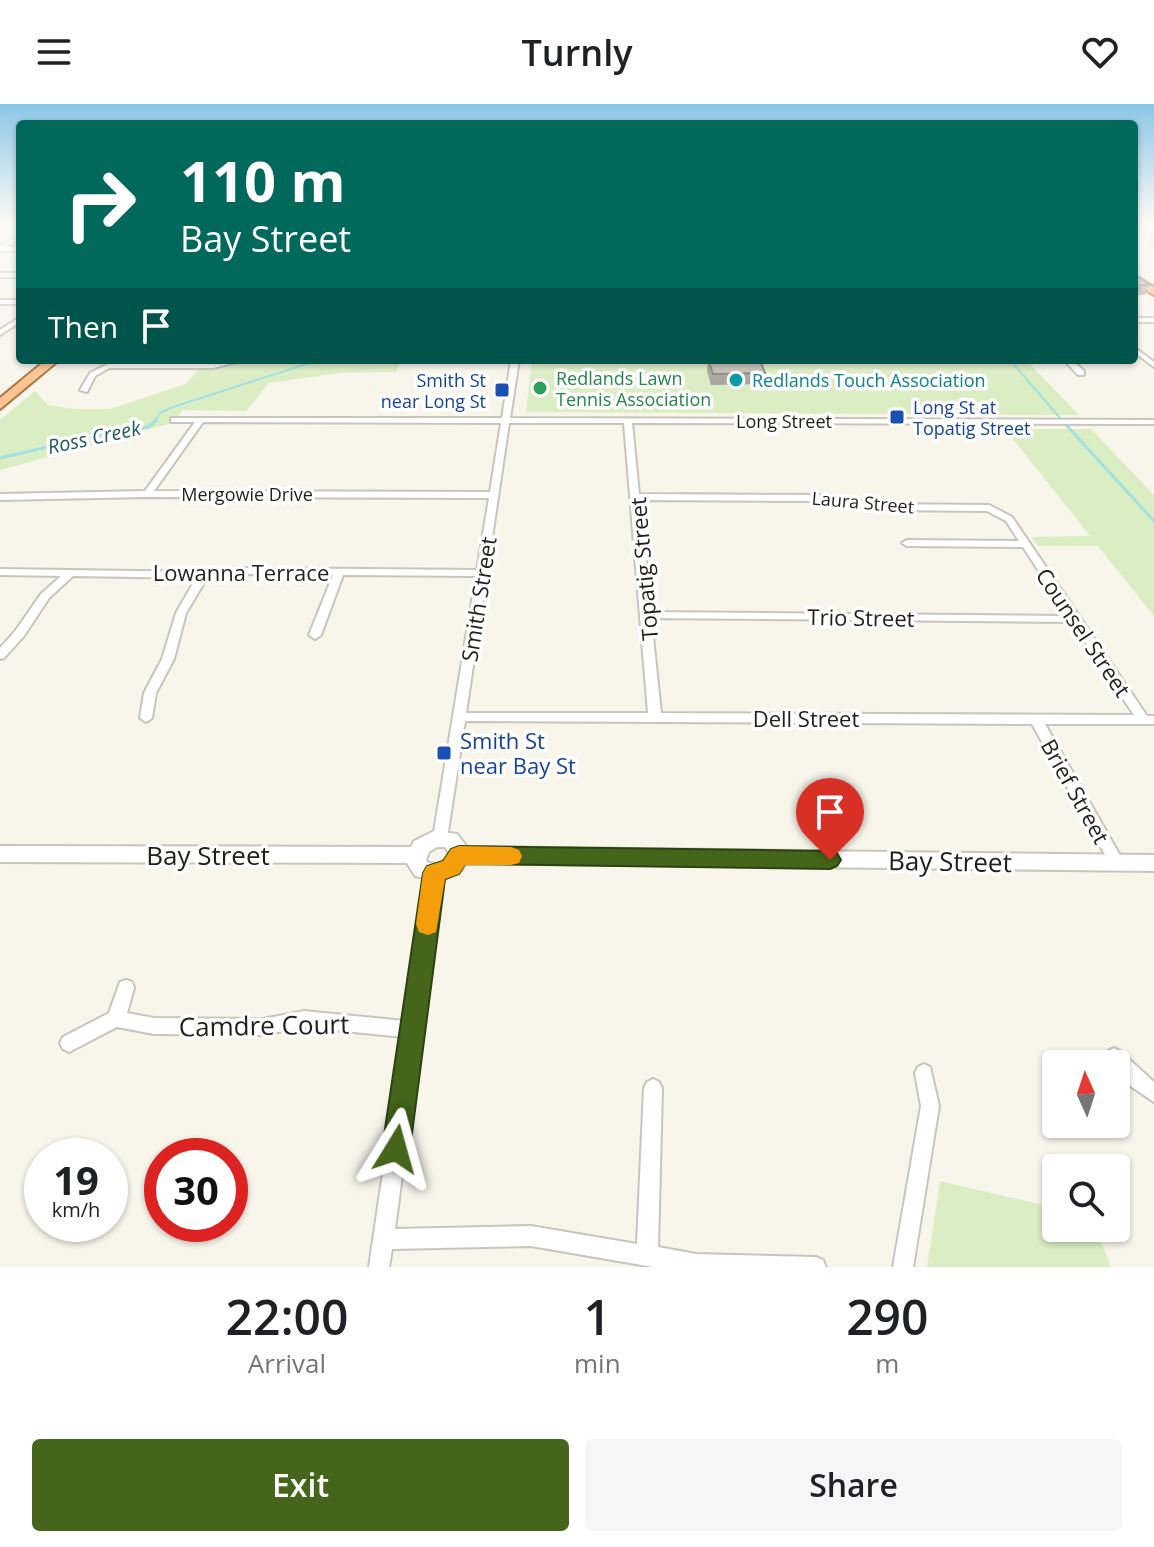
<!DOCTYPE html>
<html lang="en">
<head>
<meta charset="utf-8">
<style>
	:root { --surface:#fff; --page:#f6f6f6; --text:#202124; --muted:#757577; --accent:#44651a }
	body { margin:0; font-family:"Open Sans",sans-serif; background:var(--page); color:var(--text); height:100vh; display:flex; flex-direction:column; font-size:30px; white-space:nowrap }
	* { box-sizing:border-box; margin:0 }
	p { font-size:26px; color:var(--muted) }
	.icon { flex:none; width:44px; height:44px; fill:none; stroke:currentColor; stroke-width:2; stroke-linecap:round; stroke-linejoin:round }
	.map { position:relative; height:1163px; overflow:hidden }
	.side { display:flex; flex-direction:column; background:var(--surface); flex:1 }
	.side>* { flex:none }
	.hud { position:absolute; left:16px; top:16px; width:1122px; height:244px; border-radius:8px; box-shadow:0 2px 6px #0004; background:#00695c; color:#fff; overflow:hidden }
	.needle { width:52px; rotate:357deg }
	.controls { position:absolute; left:1042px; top:946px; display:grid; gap:16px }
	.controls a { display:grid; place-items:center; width:88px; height:88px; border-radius:8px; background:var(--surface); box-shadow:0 2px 6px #0004; font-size:40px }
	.speed { position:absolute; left:24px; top:1034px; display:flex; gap:16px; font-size:40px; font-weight:700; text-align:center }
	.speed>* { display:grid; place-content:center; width:104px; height:104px; border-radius:50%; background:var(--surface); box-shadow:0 2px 6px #0004; line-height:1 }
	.speed small { font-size:20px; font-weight:400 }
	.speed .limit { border:12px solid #d22; background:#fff; color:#111 }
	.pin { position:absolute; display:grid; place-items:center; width:68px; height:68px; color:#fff; margin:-82px -34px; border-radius:50% 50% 50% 0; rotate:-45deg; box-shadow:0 0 8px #0007 }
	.pin .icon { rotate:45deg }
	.me { position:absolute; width:88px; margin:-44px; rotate:8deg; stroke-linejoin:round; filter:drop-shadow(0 0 6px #0008) }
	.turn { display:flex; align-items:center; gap:28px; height:168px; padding:0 32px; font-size:36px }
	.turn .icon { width:104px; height:104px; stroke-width:2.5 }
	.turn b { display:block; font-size:56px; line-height:68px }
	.then { display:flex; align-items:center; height:76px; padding:0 32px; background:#0003; gap:16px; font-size:30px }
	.eta { display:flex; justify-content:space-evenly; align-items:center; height:136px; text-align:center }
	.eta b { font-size:48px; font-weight:600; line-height:56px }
	.button { display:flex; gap:16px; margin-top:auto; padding:16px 32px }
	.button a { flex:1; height:92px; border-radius:8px; background:var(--accent); color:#fff; font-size:32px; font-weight:600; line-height:92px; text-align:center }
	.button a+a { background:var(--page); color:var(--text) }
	header { display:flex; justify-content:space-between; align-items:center; height:104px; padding:0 32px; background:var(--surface); font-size:36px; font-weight:600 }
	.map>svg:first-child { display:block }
	.green { fill:#dbedc3 }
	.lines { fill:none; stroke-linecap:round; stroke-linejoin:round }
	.stream-far1 { stroke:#a1e1e2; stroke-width:2 }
	.stream { stroke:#a1e1e2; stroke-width:3 }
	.minor-casing { stroke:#c8c5bc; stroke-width:4 }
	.tertiary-casing { stroke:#c8c5bc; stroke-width:4 }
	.primary-casing { stroke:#ac723a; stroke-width:4 }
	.trunk-casing { stroke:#ac723a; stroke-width:4 }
	.minor { fill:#fff; fill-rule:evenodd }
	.tertiary { fill:#fff; fill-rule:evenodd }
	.primary { fill:#fac592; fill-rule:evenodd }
	.trunk { fill:#f8b26e; fill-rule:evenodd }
	.wall { fill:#a8a59d }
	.building { fill:#c3c0b6; stroke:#88867f; stroke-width:2 }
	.route { fill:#44651a; stroke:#2c4211; stroke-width:2 }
	.slow { fill:#f59e0b }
	.culture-dot { fill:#0f9aa8; stroke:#fff; stroke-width:3 }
	.leisure-dot { fill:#2e9e5b; stroke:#fff; stroke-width:3 }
	.transit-dot { fill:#1a4fb4; stroke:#fff; stroke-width:3 }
	.labels { text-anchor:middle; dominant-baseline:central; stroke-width:7; stroke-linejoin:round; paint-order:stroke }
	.far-leisure-label { font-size:18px; fill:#27864d; stroke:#fff; text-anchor:start }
	.far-transit-label { font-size:18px; fill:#164399; stroke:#fff; text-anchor:end }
	.far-culture-label { font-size:18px; fill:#0d838f; stroke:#fff; text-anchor:start }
	.far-street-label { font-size:18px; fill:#201f1b; stroke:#fff }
	.far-water-label { font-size:20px; font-style:italic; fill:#235a5b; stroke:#fff }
	.street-label { font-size:22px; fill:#201f1b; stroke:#fff }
	.transit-label { font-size:22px; fill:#164399; stroke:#fff; text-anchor:start }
	.near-street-label { font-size:26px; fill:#201f1b; stroke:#fff }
</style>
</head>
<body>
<header><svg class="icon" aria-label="menu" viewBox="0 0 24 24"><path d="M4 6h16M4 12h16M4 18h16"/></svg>Turnly<svg class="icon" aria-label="heart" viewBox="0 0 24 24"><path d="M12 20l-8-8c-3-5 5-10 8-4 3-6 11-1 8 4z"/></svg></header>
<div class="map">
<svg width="1154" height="1163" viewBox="0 0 1154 1163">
	<rect width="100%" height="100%" fill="#f8f5eb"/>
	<!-- green -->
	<path class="green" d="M261 256H401L396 268 340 269 269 279 246 307 183 306 172 319 0 366V316L35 287 48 301 74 305H111L186 280 198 266Z
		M532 256H1026L1079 311 526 308Z
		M1005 325H1091L1154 391V512L1098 442H1038L1031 433 1090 432Z
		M940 1077 1056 1104V1124H1096L1111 1163H927Z"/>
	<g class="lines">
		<!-- stream-far1 -->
		<path class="stream-far1" d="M1010 256 1060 314
			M153 319 160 309 173 303 319 256"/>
		<!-- stream -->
		<path class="stream" d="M1067 322 1154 417
			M0 354 120 326 148 323 156 317"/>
		<!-- minor casing -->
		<g class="minor-casing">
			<path id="minor" d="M20 131V135L5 143H20V147H0V142Z
				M1154 133V141L1151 139V135Z
				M0 169H20V173H0Z
				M0 196H20V200H0Z
				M20 213V218L0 231V226Z
				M1134 214H1154V218H1134Z
				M1134 243 1154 258V263L1134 248Z
				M230 256H244L213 264H109L95 272 87 288 80 286 90 269 108 260H213Z
				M511 256H519L510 314 1154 316V320L632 319 639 390 830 391 878 400 989 401 1012 413 1147 612H1154V620H1045L1122 755 1124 759 1122 763 1117 765 1112 763 1032 620 465 617 447 734 445 738 440 740 435 738 433 734 476 472 343 471 321 531 315 535 309 531 333 471 241 470 207 474 186 509 174 555 156 589 152 614 146 618 140 614 144 589 162 555 176 509 196 474 73 472 49 494 24 532 4 554 0 555V544L16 526 41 490 61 472 0 471V465L203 468 241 464 477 466 489 394 148 393 0 396V390L145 387 195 318H171V314H502ZM203 318 501 319 490 388 154 387ZM509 319H624L648 609H466ZM640 396 830 397 878 406 987 407 1006 417 1019 437 907 436 902 439 907 442 1023 443 1068 512 651 508ZM651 514 1072 518 1134 611 661 609Z
				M1064 256H1072L1084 267V271H1078Z
				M435 763 440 765 442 769 395 1125 531 1122 637 1140 644 984 647 978 653 975 659 978 662 984 658 1143 696 1150 816 1153 823 1156 826 1163H653L531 1142 392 1145 389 1163H369L403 933 304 923 263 931 154 930 117 923 69 948 63 945 60 939 63 933 109 909 120 878 126 876 132 878 134 884 127 909 154 914 263 915 304 907 405 917 428 769 430 765Z
				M1114 944 1120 947 1154 978V998L1132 983 1116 968V960L1108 959 1105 953 1108 947Z
				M924 960 930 963 939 1002 913 1163H893L921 1002 915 969 918 963Z"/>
		</g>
		<!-- tertiary casing -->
		<g class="tertiary-casing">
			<path id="tertiary" d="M434 727 457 730 467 743 1154 751V767L465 759 462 766 441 777 415 772 407 759 0 758V742L411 743 414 737ZM437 743H445L449 749 447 755 438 760 428 759 426 756 429 748Z"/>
		</g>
		<!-- primary casing -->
		<g class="primary-casing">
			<path id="primary" d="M46 256H59L0 305V294Z"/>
		</g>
		<!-- trunk casing -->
		<g class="trunk-casing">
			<path id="trunk" d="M1134 171 1154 183V191L1134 179Z"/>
		</g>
		<!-- minor -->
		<use href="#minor" class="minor"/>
		<!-- tertiary -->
		<use href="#tertiary" class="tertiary"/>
		<!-- primary -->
		<use href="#primary" class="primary"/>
		<!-- trunk -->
		<use href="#trunk" class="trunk"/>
	</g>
	<!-- wall -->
	<path class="wall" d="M1134 171 1149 181 1145 191H1134Z
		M708 256 765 269 763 280 711 281 707 267Z"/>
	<!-- building -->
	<path class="building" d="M1134 171 1149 181H1134Z
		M708 256H760L765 269 713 270Z"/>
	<!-- sky -->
	<linearGradient id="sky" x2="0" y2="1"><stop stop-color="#8bc6e6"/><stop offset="0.42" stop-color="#fcfaf6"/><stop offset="1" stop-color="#fcfaf6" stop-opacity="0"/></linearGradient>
	<rect width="1154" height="281" fill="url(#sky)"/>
	<!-- route -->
	<path class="route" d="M459 742 830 747 837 749 841 756 837 762 830 765 465 760 459 770 445 775 410 1045 406 1056 396 1060 386 1056 382 1045 423 769 427 762 443 757 451 745Z"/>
	<!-- slow -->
	<path class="slow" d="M459 742 511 743 519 746 522 752 519 759 511 761H465L459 770 445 775 436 828 428 831 419 828 416 820 423 769 427 762 443 757 451 745Z"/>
	<!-- markers -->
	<circle class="culture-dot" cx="736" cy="276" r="8"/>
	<circle class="leisure-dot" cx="540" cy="284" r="8"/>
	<g class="transit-dot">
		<rect x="494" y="278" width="16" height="16" rx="4"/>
		<rect x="889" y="305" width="16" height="16" rx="4"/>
		<rect x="436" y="641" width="16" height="16" rx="4"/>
	</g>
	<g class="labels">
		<!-- far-leisure labels -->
		<g class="far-leisure-label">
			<text x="556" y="274">Redlands Lawn<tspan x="556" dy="21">Tennis Association</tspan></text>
		</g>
		<!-- far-transit labels -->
		<g class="far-transit-label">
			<text x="486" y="276">Smith St<tspan x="486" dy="21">near Long St</tspan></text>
			<text x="913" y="303" text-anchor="start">Long St at<tspan x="913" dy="21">Topatig Street</tspan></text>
		</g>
		<!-- far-culture labels -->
		<g class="far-culture-label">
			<text x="752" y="276">Redlands Touch Association</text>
		</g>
		<!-- far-street labels -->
		<g class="far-street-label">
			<text x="784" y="317">Long Street</text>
			<text x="247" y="390">Mergowie Drive</text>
			<text transform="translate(863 398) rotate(5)">Laura Street</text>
		</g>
		<!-- far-water labels -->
		<g class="far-water-label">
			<text transform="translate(94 333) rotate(-12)">Ross Creek</text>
		</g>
		<!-- street labels -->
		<g class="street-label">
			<text transform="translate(643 465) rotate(-95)">Topatig Street</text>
			<text x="241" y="468">Lowanna Terrace</text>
			<text transform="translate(478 495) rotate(-81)">Smith Street</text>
			<text transform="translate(861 513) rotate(1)">Trio Street</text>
			<text transform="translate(1084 528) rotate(56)">Counsel Street</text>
			<text x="806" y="614">Dell Street</text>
			<text transform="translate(1076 687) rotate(61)">Brief Street</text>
		</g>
		<!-- transit labels -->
		<g class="transit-label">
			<text x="460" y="636">Smith St<tspan x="460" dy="25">near Bay St</tspan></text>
		</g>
		<!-- near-street labels -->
		<g class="near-street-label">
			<text x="208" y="751">Bay Street</text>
			<text transform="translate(950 757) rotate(1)">Bay Street</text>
			<text transform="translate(264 921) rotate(-1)">Camdre Court</text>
		</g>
	</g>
</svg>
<div class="controls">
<a><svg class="needle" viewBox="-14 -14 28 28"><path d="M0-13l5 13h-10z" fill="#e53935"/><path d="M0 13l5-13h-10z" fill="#757577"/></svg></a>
<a><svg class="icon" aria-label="search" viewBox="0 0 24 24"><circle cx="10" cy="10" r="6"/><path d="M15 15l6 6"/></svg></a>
</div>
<div class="speed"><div>19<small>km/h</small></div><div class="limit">30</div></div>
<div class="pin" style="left:830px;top:756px;background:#d93025"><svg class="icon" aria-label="arrive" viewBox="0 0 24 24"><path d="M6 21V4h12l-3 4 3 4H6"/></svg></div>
<svg class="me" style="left:396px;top:1045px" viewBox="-20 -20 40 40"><path d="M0-17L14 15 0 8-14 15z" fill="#44651a" stroke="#fff" stroke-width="4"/></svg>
<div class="hud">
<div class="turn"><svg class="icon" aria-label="right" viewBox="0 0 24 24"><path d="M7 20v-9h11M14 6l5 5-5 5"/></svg><div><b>110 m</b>Bay Street</div></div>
<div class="then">Then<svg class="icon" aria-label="arrive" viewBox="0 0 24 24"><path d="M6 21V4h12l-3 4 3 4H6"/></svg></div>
</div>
</div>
<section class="side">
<div class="eta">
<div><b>22:00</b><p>Arrival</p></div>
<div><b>1</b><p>min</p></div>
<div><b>290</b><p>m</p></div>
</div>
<div class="button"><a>Exit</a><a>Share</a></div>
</section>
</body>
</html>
